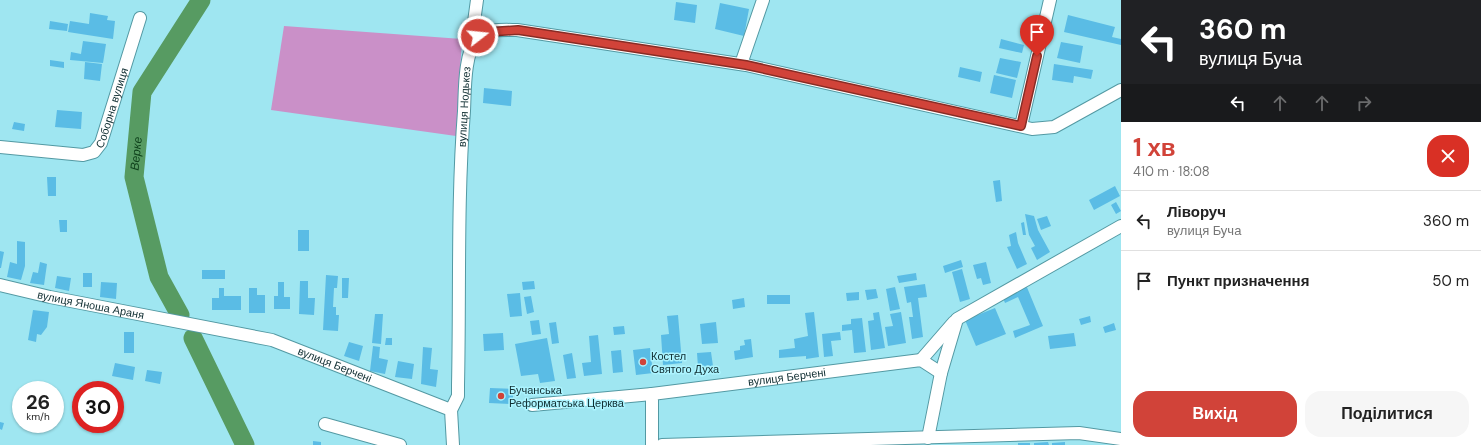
<!DOCTYPE html>
<html lang="uk">
<head>
<meta charset="utf-8">
<style>
	:root { --surface:#fff; --page:#f6f6f6; --text:#222; --muted:#767676; --line:#e0e0e0; --accent:#d14339 }
	body { margin:0; font-family:"DM Sans",sans-serif; background:var(--page); color:var(--text); height:100vh; display:flex; flex-direction:column; font-size:15px; white-space:nowrap }
	* { box-sizing:border-box; margin:0 }
	p { font-size:13px; color:var(--muted) }
	.icon { flex:none; width:22px; height:22px; fill:none; stroke:currentColor; stroke-width:2; stroke-linecap:round; stroke-linejoin:round }
	.map { position:relative; flex:1; overflow:hidden }
	.details { display:flex; flex-direction:column; background:var(--surface); width:360px }
	.details>* { flex:none }
	.top-card { background:#202124; color:#fff; overflow:hidden }
	.speed { position:absolute; left:12px; top:381px; display:flex; gap:8px; font-size:20px; font-weight:700; text-align:center }
	.speed>* { display:grid; place-content:center; width:52px; height:52px; border-radius:50%; background:var(--surface); box-shadow:0 1px 3px #0004; line-height:1 }
	.speed small { font-size:10px; font-weight:400 }
	.speed .limit { border:6px solid #d22; background:#fff; color:#111 }
	.pin { position:absolute; display:grid; place-items:center; width:34px; height:34px; color:#fff; margin:-41px -17px; border-radius:50% 50% 50% 0; rotate:-45deg; box-shadow:0 0 4px #0007 }
	.pin .icon { rotate:45deg }
	.me { position:absolute; width:44px; margin:-22px; rotate:74deg; stroke-linejoin:round; filter:drop-shadow(0 0 3px #0008) }
	.turn { display:flex; align-items:center; gap:14px; height:84px; padding:0 12px; font-size:18px }
	.turn .icon { width:52px; height:52px; stroke-width:2.5 }
	.turn b { display:block; font-size:28px; line-height:34px }
	.lanes { display:flex; align-items:center; height:38px; padding:0 12px; background:#0003; justify-content:center; gap:20px; direction:ltr }
	.lanes .off { opacity:.35 }
	.round { display:grid; place-items:center; flex:none; width:42px; height:42px; border-radius:16px; background:var(--page) }
	.headline { display:flex; align-items:center; justify-content:space-between; height:68px; padding:0 12px }
	h1 { font-size:24px; font-weight:700; line-height:30px; color:var(--accent) }
	.cta { display:flex; gap:8px; margin-top:auto; padding:8px 12px }
	.cta a { flex:1; height:46px; border-radius:16px; background:var(--accent); color:#fff; font-size:16px; font-weight:700; line-height:46px; text-align:center }
	.cta a+a { background:var(--page); color:var(--text) }
	ul { padding:0; list-style:none }
	li { display:flex; align-items:center; gap:12px; height:60px; padding:0 12px; border-top:1px solid var(--line) }
	li div { flex:1 }
	li b { display:block; font-size:15px }
	li em { font-style:normal }
	main { display:flex; flex:1; min-height:0 }
	.map>svg:first-child { display:block }
	.green { fill:#ca90c8 }
	.lines { fill:none; stroke-linecap:round; stroke-linejoin:round }
	.river { stroke:#579b62; stroke-width:19 }
	.building { fill:#5abce5 }
	.minor-casing { stroke:#5399a3; stroke-width:14 }
	.minor { stroke:#fff; stroke-width:12 }
	.route-casing { stroke:#882c25; stroke-width:10 }
	.route { stroke:#d14339; stroke-width:7 }
	.poi-dot { fill:#d14339; stroke:#acf4ff; stroke-width:1.5 }
	.labels { text-anchor:middle; dominant-baseline:central; stroke-width:3; stroke-linejoin:round; paint-order:stroke }
	.street-label { font-size:11px; fill:#102e32; stroke:#acf4ff }
	.poi-label { font-size:11px; fill:#102e32; stroke:#acf4ff; text-anchor:start }
	.water-label { font-size:12px; font-style:italic; fill:#0f421c; stroke:#acf4ff }
</style>
</head>
<body>
<main>
<div class="map">
<svg width="1121" height="445" viewBox="0 0 1121 445">
	<rect width="100%" height="100%" fill="#9fe6f1"/>
	<!-- green -->
	<path class="green" d="M284 26 462 39 456 136 271 110Z"/>
	<g class="lines">
		<!-- river -->
		<g class="river">
			<path id="s1" d="M180 315 159 277 134 177 142 92 201 0"/>
			<path d="M193 338 245 445"/>
		</g>
	</g>
	<!-- building -->
	<path class="building" d="M676 2 697 5 695 23 674 20Z
		M720 3 749 9 744 36 715 29Z
		M90 13 108 16 107 20 115 21 113 39 68 32 70 21 89 24Z
		M1068 15 1115 27 1112 37 1121 39V45L1064 32Z
		M50 21 68 24 67 31 49 29Z
		M1001 39 1024 45 1022 53 999 48Z
		M83 41 106 44 103 63 70 60 71 52 81 54Z
		M1061 42 1083 46 1080 63 1057 58Z
		M1000 58 1021 62 1017 78 996 73Z
		M50 60 64 62V68L50 66Z
		M85 62 102 64 100 81 84 79Z
		M1054 64 1093 70 1091 79 1074 76 1073 83 1052 80Z
		M960 67 982 72 980 82 958 77Z
		M994 75 1016 80 1012 98 990 93Z
		M484 88 512 91 511 106 483 103Z
		M57 110 82 112 81 129 55 127Z
		M14 122 25 124 24 131 12 129Z
		M47 177H56V196H48Z
		M1000 180 1002 201 996 202 993 181Z
		M1115 186 1120 196 1094 210 1089 200Z
		M1116 202 1121 211 1116 214 1111 205Z
		M1025 214 1034 216 1038 230 1050 252 1037 260 1031 248 1035 246 1029 235Z
		M1047 216 1051 226 1041 230 1037 219Z
		M59 220H67V232H60Z
		M1024 222 1026 235H1023L1021 223Z
		M298 230H309V251H298Z
		M1016 232 1018 243 1027 264 1017 269 1007 247 1011 246 1009 235Z
		M17 241 25 242V266L21 280 7 277 10 262 17 264Z
		M0 251 4 252 1 268H0Z
		M961 260 963 267 945 273 943 266Z
		M40 262 47 264 44 285 30 283 33 272 38 273Z
		M986 262 991 283 983 285 981 278 977 279 973 265Z
		M962 269 970 299 960 302 952 272Z
		M202 270H225V279H202Z
		M83 273H92V287H83Z
		M916 273 917 280 899 283 897 276Z
		M326 275 338 276 337 288H334L333 307H336V315H339L338 331 323 330Z
		M57 276 71 278 69 291 55 288Z
		M342 278H349L348 298H342Z
		M300 281H308V298H315L314 315 299 314Z
		M534 281 535 289 523 290 522 282Z
		M101 282 117 283 116 299 100 297Z
		M278 282H284V297H290V309H274V296H278Z
		M925 284 927 297 918 298 923 337 912 339 909 317H913L911 302 907 303 904 287Z
		M1026 285 1043 326 1015 338 1013 331 1030 325 1018 297 1005 303 1003 298Z
		M895 287 900 309 890 311 886 289Z
		M219 288H224V296H241V310H212V298H219Z
		M249 288H257V295H265V313H249Z
		M876 289 878 298 867 300 865 290Z
		M859 292V300L847 301 846 293Z
		M520 293 522 316 510 317 507 294Z
		M767 295H790V304H767Z
		M531 296 534 312 527 314 524 297Z
		M744 298 745 307 733 309 732 300Z
		M995 308 1006 334 976 346 965 320Z
		M33 310 49 312 47 327 41 335 37 334 36 342 28 340Z
		M814 312 819 357 806 359V356L779 358V350L795 348 794 339 808 336 805 313Z
		M879 312 885 348 871 350 868 321 874 320 873 313Z
		M901 312 906 343 888 346 885 327 893 326 890 314Z
		M375 314H383L381 344 372 343Z
		M678 315 682 363 663 365 661 335 669 334 667 316Z
		M1090 316 1091 322 1081 325 1079 319Z
		M862 318 866 352 854 353 852 330 842 331V325L851 324V319Z
		M539 320 541 334 532 335 530 321Z
		M556 322 559 343 552 344 549 323Z
		M716 322 718 343 702 344 700 324Z
		M1114 323 1116 330 1105 333 1103 327Z
		M624 326 625 334 614 335 613 327Z
		M124 332H134V353H124Z
		M840 332 841 340 831 341 833 356 824 357 822 334Z
		M503 333 504 350 484 351 483 334Z
		M1074 333 1076 346 1050 349 1048 336Z
		M598 335 602 374 584 376 582 363 591 362 589 336Z
		M386 338H392V345H385Z
		M547 338 555 381 540 383 538 374 521 376 515 344Z
		M751 339 753 357 735 360 734 351 740 350V346L745 345 744 340Z
		M349 342 363 346 359 361 344 356Z
		M373 346 380 347 379 358 388 360 385 374 370 371Z
		M423 347 432 348 430 369 438 370 436 387 421 384Z
		M650 348 653 373 636 375 633 350Z
		M621 350 623 372 613 373 611 351Z
		M711 352 713 366 698 367 697 353Z
		M572 353 576 378 567 379 563 355Z
		M398 361 414 364 412 379 395 377Z
		M115 363 135 367 133 380 112 376Z
		M147 370 162 372 160 384 145 381Z
		M490 388 513 389V404L489 403Z
		M0 422 4 423 2 430 0 429Z
		M313 441 321 442V445H313Z
		M1048 442 1049 445H1034V443Z
		M1065 442V445H1052V443Z
		M1018 443H1030V445H1018Z"/>
	<g class="lines">
		<!-- minor casing -->
		<g class="minor-casing">
			<g id="minor">
				<path d="M471 44 477 0"/>
				<path d="M741 64 763 0"/>
				<path d="M1021 126 1050 0"/>
				<path id="s2" d="M0 147 83 155 94 152 101 143 140 18"/>
				<path id="s3" d="M0 285 50 297 272 340 451 410 453 445"/>
				<path d="M921 360 954 322"/>
				<path d="M532 405 652 394"/>
				<path id="s4" d="M451 410 458 396V385C460 293 457 202 464 111 465 91 464 54 477 38 485 28 506 30 517 30L746 65 1032 129 1054 127 1121 90"/>
				<path d="M325 424 400 445"/>
				<path d="M928 438 941 373 957 319 1121 226"/>
				<path id="s5" d="M652 445V394L921 360 941 373"/>
				<path d="M662 445 1079 433 1121 439"/>
			</g>
		</g>
		<!-- minor -->
		<use href="#minor" class="minor"/>
	</g>
	<g class="lines">
		<!-- route casing -->
		<g class="route-casing">
			<path id="route" d="M478 36 487 32 518 30 746 65 1021 126 1037 56"/>
		</g>
		<!-- route -->
		<use href="#route" class="route"/>
	</g>
	<!-- markers -->
	<g class="poi-dot">
		<circle cx="643" cy="362" r="4"/>
		<circle cx="501" cy="396" r="4"/>
	</g>
	<g class="labels">
		<!-- street labels -->
		<g class="street-label">
			<text stroke="none"><textPath href="#s2" startOffset="143">Соборна вулиця</textPath></text>
			<text stroke="none"><textPath href="#s4" startOffset="305">вулиця Нодькез</textPath></text>
			<text stroke="none"><textPath href="#s3" startOffset="93">вулиця Яноша Араня</textPath></text>
			<text stroke="none"><textPath href="#s3" startOffset="345">вулиця Берчені</textPath></text>
			<text stroke="none"><textPath href="#s5" startOffset="187">вулиця Берчені</textPath></text>
		</g>
		<!-- poi labels -->
		<g class="poi-label">
			<text x="651" y="356">Костел<tspan x="651" dy="13">Святого Духа</tspan></text>
			<text x="509" y="390">Бучанська<tspan x="509" dy="13">Реформатська Церква</tspan></text>
		</g>
		<!-- water labels -->
		<g class="water-label">
			<text stroke="none"><textPath href="#s1" startOffset="170">Верке</textPath></text>
		</g>
	</g>
</svg>
<div class="speed"><div>26<small>km/h</small></div><div class="limit">30</div></div>
<div class="pin" style="left:1037px;top:56px;background:#d93025"><svg class="icon" aria-label="arrive" viewBox="0 0 24 24"><path d="M6 21V4h12l-3 4 3 4H6"/></svg></div>
<svg class="me" style="left:478px;top:36px" viewBox="-20 -20 40 40"><circle r="17" fill="#d14339" stroke="#fff" stroke-width="3"/><path d="M0-11L8 9 0 5-8 9z" fill="#fff"/></svg>
</div>
<section class="details">
<div class="top-card">
<div class="turn"><svg class="icon" aria-label="left" viewBox="0 0 24 24"><path d="M17 20v-9H6M10 6l-5 5 5 5"/></svg><div><b>360 m</b>вулиця Буча</div></div>
<div class="lanes"><svg class="icon" aria-label="left" viewBox="0 0 24 24"><path d="M17 20v-9H6M10 6l-5 5 5 5"/></svg><svg class="icon off" aria-label="ahead" viewBox="0 0 24 24"><path d="M12 20V5M6 11l6-6 6 6"/></svg><svg class="icon off" aria-label="ahead" viewBox="0 0 24 24"><path d="M12 20V5M6 11l6-6 6 6"/></svg><svg class="icon off" aria-label="right" viewBox="0 0 24 24"><path d="M7 20v-9h11M14 6l5 5-5 5"/></svg></div>
</div>
<div class="headline"><div><h1>1 хв</h1><p>410 m · 18:08</p></div><a class="round" style="background:#d93025;color:#fff"><svg class="icon" aria-label="close" viewBox="0 0 24 24"><path d="M6 6l12 12M18 6L6 18"/></svg></a></div>
<ul>
<li><svg class="icon" aria-label="left" viewBox="0 0 24 24"><path d="M17 20v-9H6M10 6l-5 5 5 5"/></svg><div><b>Ліворуч</b><p>вулиця Буча</p></div><em>360 m</em></li>
<li><svg class="icon" aria-label="arrive" viewBox="0 0 24 24"><path d="M6 21V4h12l-3 4 3 4H6"/></svg><div><b>Пункт призначення</b></div><em>50 m</em></li>
</ul>
<div class="cta"><a>Вихід</a><a>Поділитися</a></div>
</section>
</main>
</body>
</html>
